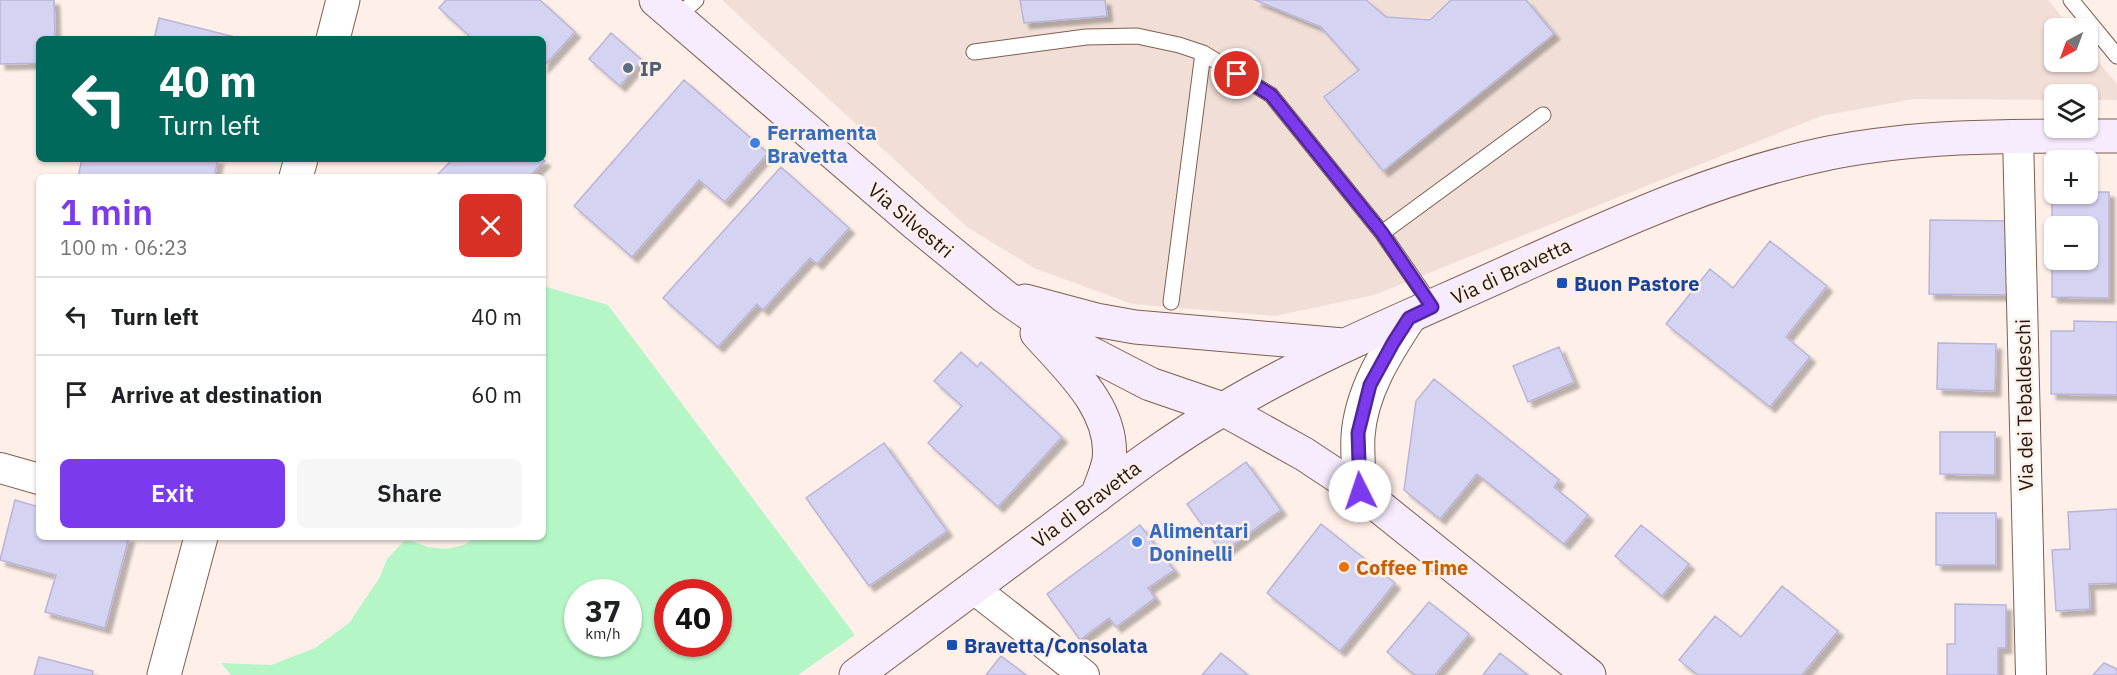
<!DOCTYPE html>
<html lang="en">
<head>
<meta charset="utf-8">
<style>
	:root { --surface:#fff; --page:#f6f6f6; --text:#202124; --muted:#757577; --line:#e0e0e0; --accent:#7c3aed }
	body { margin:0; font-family:"IBM Plex Sans",sans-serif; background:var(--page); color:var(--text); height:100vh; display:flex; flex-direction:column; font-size:22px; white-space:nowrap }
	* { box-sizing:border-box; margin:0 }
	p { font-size:20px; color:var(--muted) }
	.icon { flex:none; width:33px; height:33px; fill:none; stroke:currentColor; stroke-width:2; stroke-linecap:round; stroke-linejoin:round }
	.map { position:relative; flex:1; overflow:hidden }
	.details { position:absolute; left:36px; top:174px; width:510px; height:366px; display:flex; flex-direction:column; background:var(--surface); border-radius:9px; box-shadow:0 2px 4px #0004 }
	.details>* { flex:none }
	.top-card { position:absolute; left:36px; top:36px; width:510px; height:126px; border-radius:9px; box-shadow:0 2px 4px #0004; background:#00695c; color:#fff; overflow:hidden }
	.needle { width:39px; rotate:221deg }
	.buttons { position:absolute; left:2044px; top:18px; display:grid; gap:12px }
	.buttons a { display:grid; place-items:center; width:54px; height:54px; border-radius:9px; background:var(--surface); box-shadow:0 2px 4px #0004; font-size:30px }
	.speed { position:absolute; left:564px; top:579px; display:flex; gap:12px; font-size:30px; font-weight:700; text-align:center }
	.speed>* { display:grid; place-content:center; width:78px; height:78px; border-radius:50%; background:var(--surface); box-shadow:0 2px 4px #0004; line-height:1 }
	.speed small { font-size:15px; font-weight:400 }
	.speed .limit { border:9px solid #d22; background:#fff; color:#111 }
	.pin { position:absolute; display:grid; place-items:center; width:51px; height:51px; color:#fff; margin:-26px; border:3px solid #fff; border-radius:50%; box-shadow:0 2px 6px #0007 }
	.me { position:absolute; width:66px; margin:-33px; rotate:356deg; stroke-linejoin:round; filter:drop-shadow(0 0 4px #0008) }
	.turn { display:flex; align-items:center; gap:21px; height:126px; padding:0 24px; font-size:27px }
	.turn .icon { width:78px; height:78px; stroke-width:2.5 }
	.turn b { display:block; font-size:42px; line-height:51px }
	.round { display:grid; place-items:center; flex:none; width:63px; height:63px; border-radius:9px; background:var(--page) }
	.summary { display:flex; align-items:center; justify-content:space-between; height:102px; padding:0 24px }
	h1 { font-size:36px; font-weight:600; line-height:45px; color:var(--accent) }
	.primary-button { display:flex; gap:12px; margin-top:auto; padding:12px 24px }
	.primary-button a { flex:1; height:69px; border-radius:9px; background:var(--accent); color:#fff; font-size:24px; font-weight:600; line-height:69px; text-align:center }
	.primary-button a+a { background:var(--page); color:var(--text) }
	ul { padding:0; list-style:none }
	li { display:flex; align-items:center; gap:18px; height:78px; padding:0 24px; border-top:2px solid var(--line) }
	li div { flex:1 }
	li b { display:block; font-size:22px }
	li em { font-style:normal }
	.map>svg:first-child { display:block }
	.built { fill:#f1dfd7 }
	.green { fill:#b5f6c7; fill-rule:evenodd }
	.building { fill:#d5d3f2; stroke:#b9b5d8; stroke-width:1.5; fill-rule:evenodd; filter:url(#shadow) }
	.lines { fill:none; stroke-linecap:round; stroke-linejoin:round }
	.service-casing { stroke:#7f5f4f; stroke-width:17 }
	.minor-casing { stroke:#7f5f4f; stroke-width:32 }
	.tertiary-casing { stroke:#7f5f4f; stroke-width:35 }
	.secondary-casing { stroke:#7f5f4f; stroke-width:35 }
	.service { stroke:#fff; stroke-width:15 }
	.minor { stroke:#fff; stroke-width:30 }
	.tertiary { stroke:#fff; stroke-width:33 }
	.secondary { stroke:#f7ebfe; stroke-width:33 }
	.route-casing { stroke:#51269a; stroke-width:15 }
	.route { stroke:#7c3aed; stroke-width:10 }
	.service-dot { fill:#5c6f8a; stroke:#feefe8; stroke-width:2 }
	.shop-dot { fill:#3f7fe0; stroke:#feefe8; stroke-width:2 }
	.transit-dot { fill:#1a4fb4; stroke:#feefe8; stroke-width:2 }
	.food-dot { fill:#e8710a; stroke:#feefe8; stroke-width:2 }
	.labels { text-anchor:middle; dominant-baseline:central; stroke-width:5; stroke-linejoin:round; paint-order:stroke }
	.service-label { font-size:20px; font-weight:bold; fill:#4e5e75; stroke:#feefe8; text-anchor:start }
	.shop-label { font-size:20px; font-weight:bold; fill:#366cbe; stroke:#feefe8; text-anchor:start }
	.street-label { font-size:20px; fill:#241711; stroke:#feefe8 }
	.transit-label { font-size:20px; font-weight:bold; fill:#164399; stroke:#feefe8; text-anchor:start }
	.food-label { font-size:20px; font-weight:bold; fill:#c56008; stroke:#feefe8; text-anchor:start }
</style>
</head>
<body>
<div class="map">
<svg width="2117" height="675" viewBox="0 0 2117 675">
	<defs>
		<filter id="shadow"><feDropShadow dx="5.5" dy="5.5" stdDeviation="1.5" flood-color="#0004"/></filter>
	</defs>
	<rect width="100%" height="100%" fill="#feefe8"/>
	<!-- built -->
	<path class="built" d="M722 0H2048L2071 28H2055V62H2088V49L2117 84V100H2088V94H2055V100L1914 99 1821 116 1374 295 1275 316 1132 304 1034 268 967 227Z"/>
	<!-- green -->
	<path class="green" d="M543 286 608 305 855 635 798 675H231L221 663 271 665 315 648 349 623 380 577 387 559 404 541H411L428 547 446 549 464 545 476 537H543ZM628 592V644H578V592ZM718 592V644H668V592Z"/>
	<!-- building -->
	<path class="building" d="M0 0H54L55 39H39V63L0 64Z
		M446 0H540L575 32 543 67V39H473L439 8Z
		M1020 0H1105L1107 16 1024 23Z
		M1255 0H1366L1386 17 1430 20 1451 0H1526L1554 34 1383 171 1324 97 1359 70 1321 27Z
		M159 18 243 39H154Z
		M611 33 642 60 620 86 589 59Z
		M684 80 768 153 725 202 699 180 632 257 574 206Z
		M82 159H218L214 177H78Z
		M453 159H542L545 161 529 177H435Z
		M781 167 849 228 817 264 810 258 763 310 757 304 718 347 663 298Z
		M2052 192H2109V298L2052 297ZM2055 226H2088V260H2055Z
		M1930 220 2014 221V295L1929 294Z
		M1770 241 1827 286 1786 337 1810 357 1770 407 1666 324 1710 269 1733 288Z
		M2074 321 2117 322V395L2051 394V331H2074Z
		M1938 343 1996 344 1995 391 1937 389Z
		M1559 347 1574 382 1528 402 1513 366Z
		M961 352 977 367 981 362 1062 437 998 507 928 443 962 406 934 381Z
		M1434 379 1559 480 1554 487 1588 515 1564 544 1477 474 1440 519 1404 490 1416 401Z
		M1940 432H1995V475L1940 474Z
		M884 443 947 531 869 586 806 498Z
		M1246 462 1281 510 1222 553 1187 504Z
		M15 500 39 507V537H129L105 628 45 612 56 575 0 560Z
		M2117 509V583L2089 584 2090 609 2056 611 2052 550 2070 549 2068 512Z
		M1936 513H1996V565H1936Z
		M1321 524 1395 583 1340 651 1267 593Z
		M1140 525 1174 570 1148 588 1155 598 1116 627 1109 618 1080 640 1047 594Z
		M1641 525 1689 564 1662 596 1615 556Z
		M1782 586 1838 631 1802 675H1698L1679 660 1715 616 1741 637Z
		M1429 602 1469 634 1435 675H1415L1387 652Z
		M1955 604 2006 605V648H1998V675H1947V644H1955Z
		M1221 653 1248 675H1202Z
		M1500 653 1528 675H1483Z
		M1001 656 1026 675H986Z
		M39 657 93 671 92 675H34Z
		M2104 663 2117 669V675H2093Z"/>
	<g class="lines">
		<!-- service casing -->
		<g class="service-casing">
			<path id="service" d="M2071 0 2117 56
				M676 18 696 0
				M974 52 1086 37 1137 36 1179 45 1203 53 1271 95 1382 233 1433 307
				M1382 233 1543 115
				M1171 302 1203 53"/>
		</g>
		<!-- minor casing -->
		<g class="minor-casing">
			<path id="minor" d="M2018 136 2031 675
				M0 468 39 479
				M973 588 1084 675"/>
		</g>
		<!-- tertiary casing -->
		<g class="tertiary-casing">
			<path id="tertiary" d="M333 39 343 0
				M296 177 301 159
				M1360 491C1359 473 1357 454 1358 436 1361 392 1386 353 1409 318
				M164 675 201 537"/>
		</g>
		<!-- secondary casing -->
		<g class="secondary-casing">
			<path id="secondary" d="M656 0 916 224 1004 296 1057 333 1090 353 1150 384 1223 409 1304 454 1360 491 1589 675
				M1025 301 1096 320 1135 327 1343 345
				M1037 333C1068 368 1115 409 1109 460 1107 472 1101 484 1097 496
				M856 675C922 626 988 577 1054 528 1110 486 1166 442 1227 407 1320 352 1421 312 1519 267 1619 222 1721 175 1829 153 1923 134 2021 136 2117 136"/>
		</g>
		<!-- service -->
		<use href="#service" class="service"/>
		<!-- minor -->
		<use href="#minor" class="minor"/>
		<!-- tertiary -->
		<use href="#tertiary" class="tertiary"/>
		<!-- secondary -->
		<use href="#secondary" class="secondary"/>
	</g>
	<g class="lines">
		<!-- route casing -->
		<g class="route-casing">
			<path id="route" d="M1237 74 1271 95 1382 233 1432 307 1409 318 1393 343 1370 385 1358 433 1360 491"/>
		</g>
		<!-- route -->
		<use href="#route" class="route"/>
	</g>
	<!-- markers -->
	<circle class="service-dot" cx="628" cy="68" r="6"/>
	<g class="shop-dot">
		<circle cx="755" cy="143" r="6"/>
		<circle cx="1137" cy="542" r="6"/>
	</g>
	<g class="transit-dot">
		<rect x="1556" y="277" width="12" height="12" rx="3"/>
		<rect x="946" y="639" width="12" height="12" rx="3"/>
	</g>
	<circle class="food-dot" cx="1344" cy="567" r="6"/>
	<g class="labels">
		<!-- service labels -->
		<g class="service-label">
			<text x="640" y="68">IP</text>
		</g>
		<!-- shop labels -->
		<g class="shop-label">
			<text x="767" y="132">Ferramenta<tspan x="767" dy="23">Bravetta</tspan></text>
			<text x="1149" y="530">Alimentari<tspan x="1149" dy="23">Doninelli</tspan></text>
		</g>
		<!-- street labels -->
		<g class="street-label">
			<text transform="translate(911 220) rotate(40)">Via Silvestri</text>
			<text transform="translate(1511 271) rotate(-25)">Via di Bravetta</text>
			<text transform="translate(2024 405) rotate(-91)">Via dei Tebaldeschi</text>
			<text transform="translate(1086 504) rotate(-37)">Via di Bravetta</text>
		</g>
		<!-- transit labels -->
		<g class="transit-label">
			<text x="1574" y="283">Buon Pastore</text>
			<text x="964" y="645">Bravetta/Consolata</text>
		</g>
		<!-- food labels -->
		<g class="food-label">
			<text x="1356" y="567">Coffee Time</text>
		</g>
	</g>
</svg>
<div class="buttons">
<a><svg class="needle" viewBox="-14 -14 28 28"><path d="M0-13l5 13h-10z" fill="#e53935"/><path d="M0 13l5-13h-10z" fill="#757577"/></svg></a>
<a><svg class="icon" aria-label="layers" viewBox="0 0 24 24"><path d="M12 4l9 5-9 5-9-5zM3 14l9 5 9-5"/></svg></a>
<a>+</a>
<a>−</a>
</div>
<div class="speed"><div>37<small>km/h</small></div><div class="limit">40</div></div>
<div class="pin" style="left:1237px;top:74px;background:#d93025"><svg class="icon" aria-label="arrive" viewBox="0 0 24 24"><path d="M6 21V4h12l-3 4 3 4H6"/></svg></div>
<svg class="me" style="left:1360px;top:491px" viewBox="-20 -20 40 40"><circle r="19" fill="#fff"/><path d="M0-13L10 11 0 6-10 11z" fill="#7c3aed"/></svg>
<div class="top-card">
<div class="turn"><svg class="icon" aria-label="left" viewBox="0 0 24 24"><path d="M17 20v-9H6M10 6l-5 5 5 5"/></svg><div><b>40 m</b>Turn left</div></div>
</div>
<section class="details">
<div class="summary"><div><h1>1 min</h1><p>100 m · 06:23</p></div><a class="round" style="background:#d93025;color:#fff"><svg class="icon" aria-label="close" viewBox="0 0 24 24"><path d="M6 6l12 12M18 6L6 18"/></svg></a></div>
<ul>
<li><svg class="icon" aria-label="left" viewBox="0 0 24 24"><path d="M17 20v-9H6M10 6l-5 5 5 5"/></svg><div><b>Turn left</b></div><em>40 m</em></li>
<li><svg class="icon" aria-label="arrive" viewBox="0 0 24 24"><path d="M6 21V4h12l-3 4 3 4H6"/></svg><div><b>Arrive at destination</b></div><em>60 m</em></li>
</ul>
<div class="primary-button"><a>Exit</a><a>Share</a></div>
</section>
</div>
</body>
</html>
